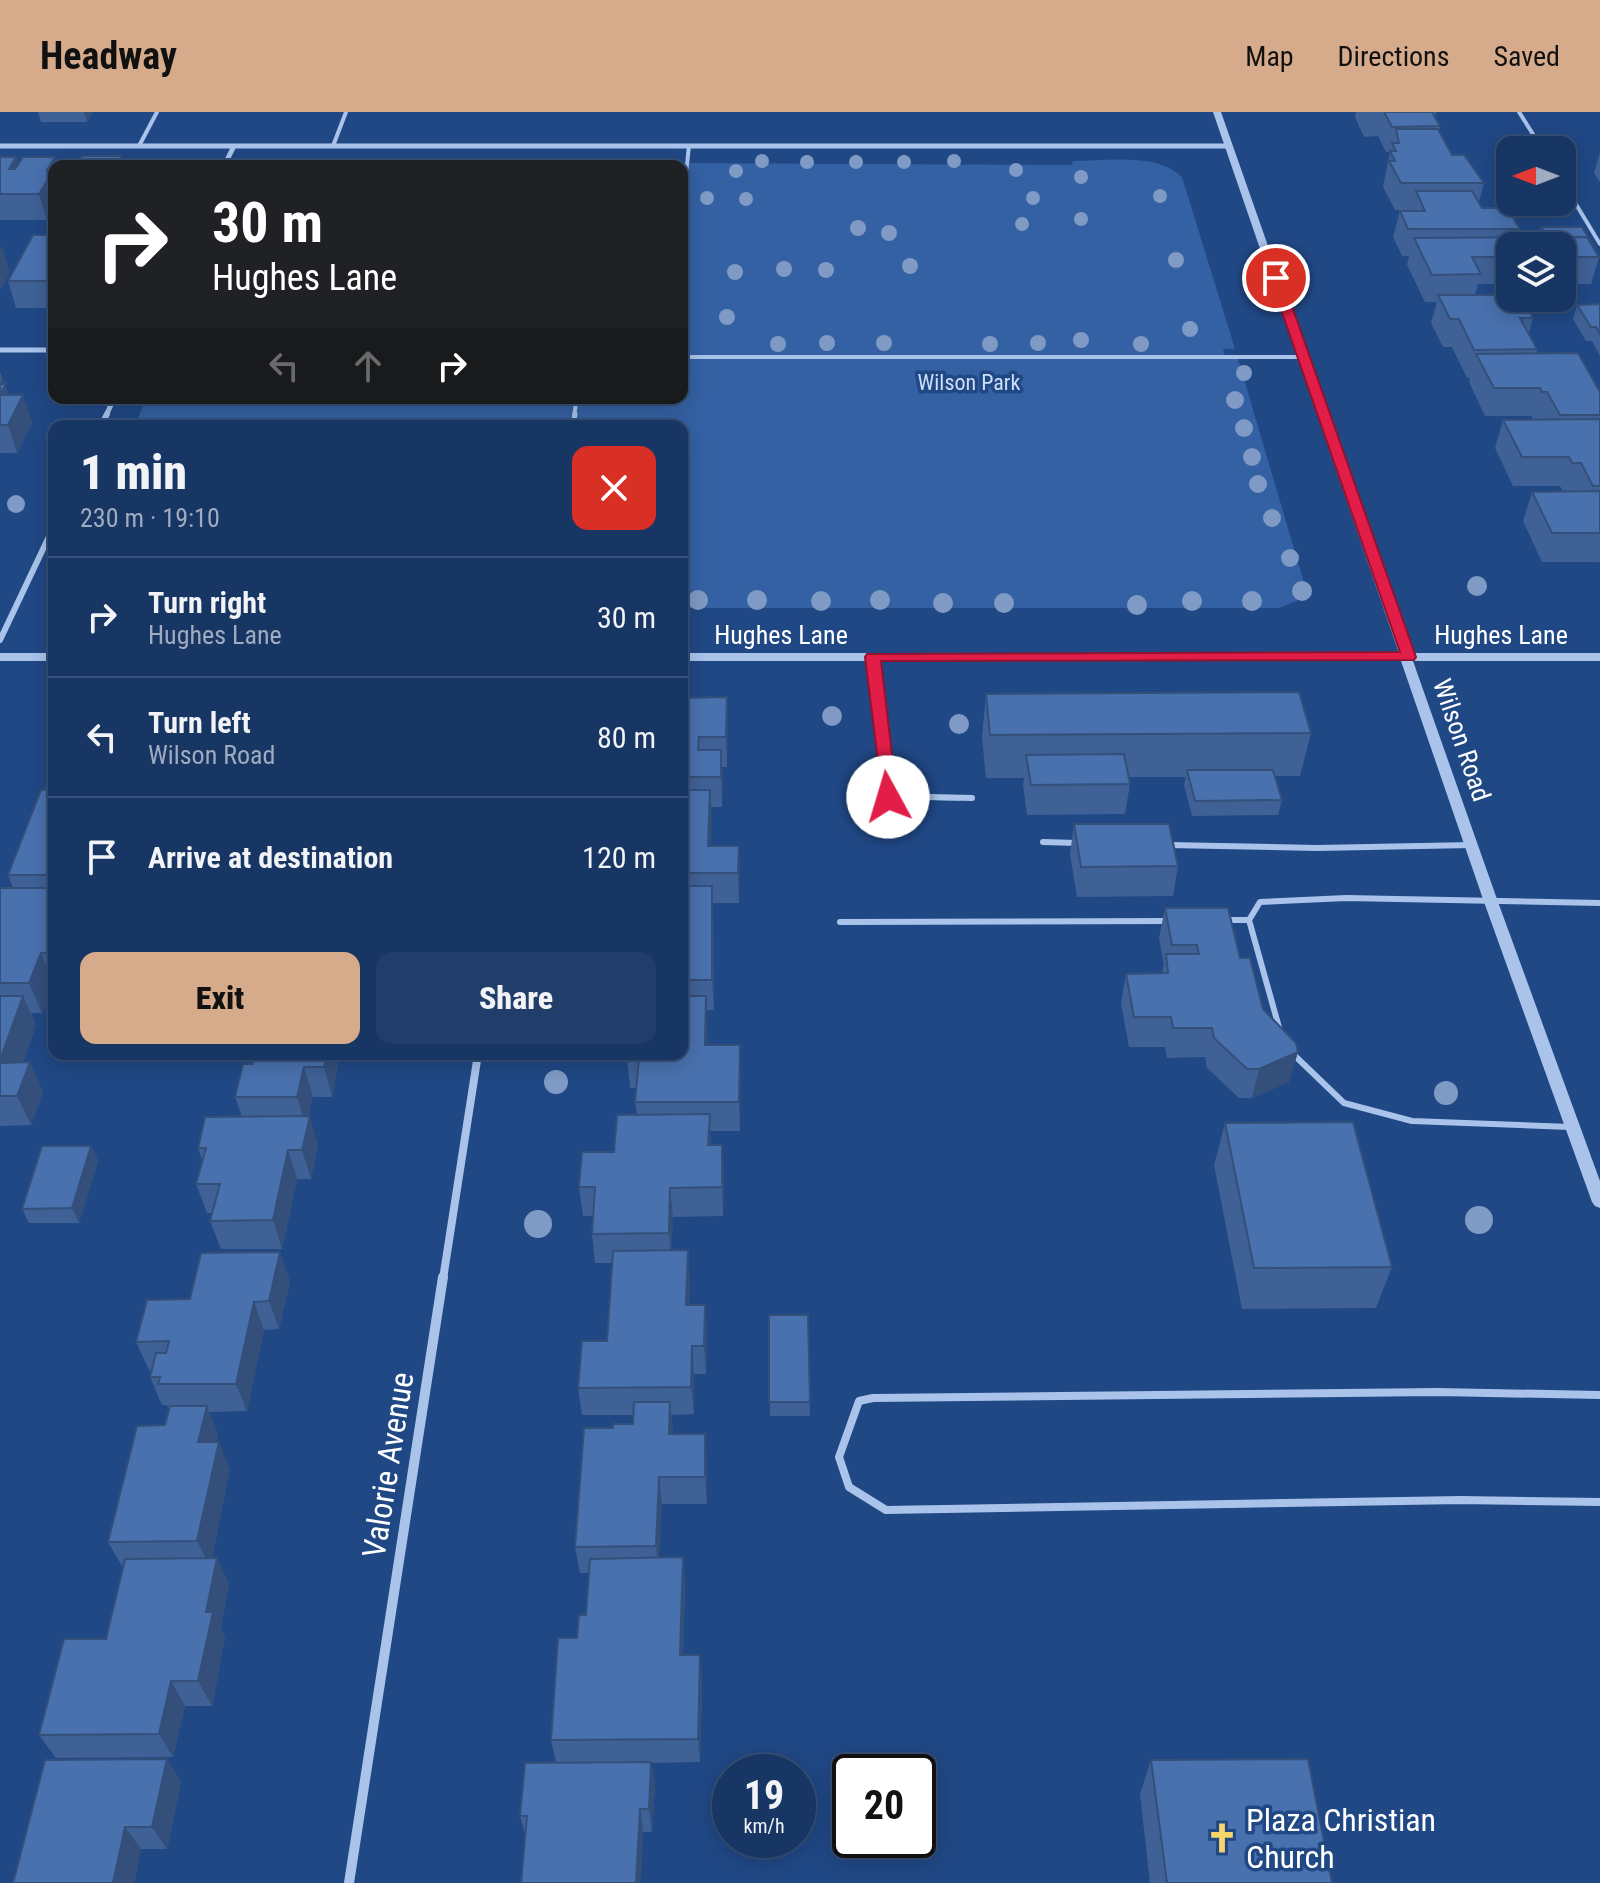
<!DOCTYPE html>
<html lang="en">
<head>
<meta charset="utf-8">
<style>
	:root { --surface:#183664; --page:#213e6a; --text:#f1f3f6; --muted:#9fabbf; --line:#365078; --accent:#d6ab8b }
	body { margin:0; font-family:"Roboto Condensed",sans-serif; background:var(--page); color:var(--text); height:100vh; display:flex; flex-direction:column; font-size:30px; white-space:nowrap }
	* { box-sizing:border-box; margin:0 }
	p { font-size:26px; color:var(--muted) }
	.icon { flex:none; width:44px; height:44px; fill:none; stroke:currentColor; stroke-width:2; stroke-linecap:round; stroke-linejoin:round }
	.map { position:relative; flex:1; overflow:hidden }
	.sheet { position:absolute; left:48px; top:308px; width:640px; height:640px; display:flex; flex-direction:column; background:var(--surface); border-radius:16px; box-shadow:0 4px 20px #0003,0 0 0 2px var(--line) }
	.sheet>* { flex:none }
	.banner { position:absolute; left:48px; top:48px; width:640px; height:244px; border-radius:16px; box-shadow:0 4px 20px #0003,0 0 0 2px var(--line); background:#202124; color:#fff; overflow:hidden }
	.needle { width:52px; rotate:270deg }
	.fabs { position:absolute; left:1496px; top:24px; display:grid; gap:16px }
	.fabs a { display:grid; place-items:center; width:80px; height:80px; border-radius:16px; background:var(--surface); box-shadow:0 4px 20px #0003,0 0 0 2px var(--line); font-size:40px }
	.speed { position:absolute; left:712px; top:1642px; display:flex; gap:16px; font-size:40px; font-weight:700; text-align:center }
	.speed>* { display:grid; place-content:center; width:104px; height:104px; border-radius:50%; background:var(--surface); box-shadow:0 4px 20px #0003,0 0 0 2px var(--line); line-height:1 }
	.speed small { font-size:20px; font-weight:400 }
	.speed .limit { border:4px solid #111; border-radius:12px; background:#fff; color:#111 }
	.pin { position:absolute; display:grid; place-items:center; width:68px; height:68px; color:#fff; margin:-34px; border:4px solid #fff; border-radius:50%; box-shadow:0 2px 8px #0007 }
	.me { position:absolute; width:88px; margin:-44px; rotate:354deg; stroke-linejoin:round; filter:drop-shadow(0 0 6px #0008) }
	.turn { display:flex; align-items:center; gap:28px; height:168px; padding:0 32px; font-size:36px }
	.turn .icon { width:104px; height:104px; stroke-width:2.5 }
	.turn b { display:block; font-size:56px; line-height:68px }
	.lanes { display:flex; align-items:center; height:76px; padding:0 32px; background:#0003; justify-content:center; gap:40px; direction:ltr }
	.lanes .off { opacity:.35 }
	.round { display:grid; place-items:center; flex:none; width:84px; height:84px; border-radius:16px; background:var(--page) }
	.summary { display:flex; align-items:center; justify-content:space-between; height:136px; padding:0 32px }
	h1 { font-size:48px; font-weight:800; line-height:60px }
	.action { display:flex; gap:16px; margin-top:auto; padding:16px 32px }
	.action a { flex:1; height:92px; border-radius:16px; background:var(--accent); color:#111; font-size:32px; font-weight:800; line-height:92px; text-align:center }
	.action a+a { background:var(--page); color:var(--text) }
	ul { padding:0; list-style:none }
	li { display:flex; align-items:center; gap:24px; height:120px; padding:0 32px; border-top:2px solid var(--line) }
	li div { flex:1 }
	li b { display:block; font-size:30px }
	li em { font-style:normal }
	header { display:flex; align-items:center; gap:48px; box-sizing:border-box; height:112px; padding:0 40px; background:var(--accent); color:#111 }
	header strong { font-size:38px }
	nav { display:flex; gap:44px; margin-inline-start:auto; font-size:28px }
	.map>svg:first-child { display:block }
	.green { fill:#3461a3 }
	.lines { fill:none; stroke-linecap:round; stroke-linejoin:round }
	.service-far3 { stroke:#a9c3ea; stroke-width:4 }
	.service-far2 { stroke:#a9c3ea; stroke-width:5 }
	.service-far1 { stroke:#a9c3ea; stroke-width:6 }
	.service { stroke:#a9c3ea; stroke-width:8 }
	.minor-far3 { stroke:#a9c3ea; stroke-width:5 }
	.minor-far2 { stroke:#a9c3ea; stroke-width:6 }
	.minor-far1 { stroke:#a9c3ea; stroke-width:8 }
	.minor { stroke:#a9c3ea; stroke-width:10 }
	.tertiary { fill:#a9c3ea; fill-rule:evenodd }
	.tree { fill:#7f9ac4 }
	.wall { fill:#3f6196 }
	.shaded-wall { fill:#334f7a }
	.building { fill:#4971ae; stroke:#334f7a; stroke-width:2 }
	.route { fill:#e11d48; stroke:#92132f; stroke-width:2 }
	.labels { text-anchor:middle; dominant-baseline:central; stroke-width:7; stroke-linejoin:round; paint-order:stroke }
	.far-park-label { font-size:22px; fill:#cddef7; stroke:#204885 }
	.street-label { font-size:26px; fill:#fff; stroke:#204885 }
	.near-street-label { font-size:32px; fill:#fff; stroke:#204885 }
	.near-poi-label { font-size:32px; fill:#fff; stroke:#204885; text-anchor:start }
</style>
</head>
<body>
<header>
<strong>Headway</strong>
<nav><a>Map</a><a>Directions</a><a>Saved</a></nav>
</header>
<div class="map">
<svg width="1600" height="1771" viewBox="0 0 1600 1771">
	<rect width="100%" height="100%" fill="#204885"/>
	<!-- green -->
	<path class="green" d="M288 49 1072 53 1073 49C1106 49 1157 40 1182 65L1235 237H1223L1226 247H1238L1308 484 1280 496H682V314H134L147 286H682V54H269Z"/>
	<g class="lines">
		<!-- service-far3 -->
		<path class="service-far3" d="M1519 0 1543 38
			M139 34 157 0
			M333 34 346 0
			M1562 69 1600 132
			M682 98 689 34
			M682 245H1302
			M574 304 577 286"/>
		<!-- service-far2 -->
		<path class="service-far2" d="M573 314 575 302
			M873 545 888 685 960 686"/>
		<!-- service-far1 -->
		<path class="service-far1" d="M888 684 972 686
			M1043 730 1077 731
			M1168 733 1317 736 1472 733
			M1226 808H1249L1260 790 1346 786 1600 791
			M1249 808 1280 919
			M840 810 1170 809
			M1293 942 1344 991 1412 1009 1571 1015"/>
		<!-- service -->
		<path class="service" d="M1600 1283 1438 1280 873 1286 859 1289 839 1345 849 1375 886 1398 1461 1388 1600 1390"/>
		<!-- minor-far3 -->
		<path class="minor-far3" d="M0 34H1229
			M224 54 234 34
			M0 238H54
			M106 304 114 286"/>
		<!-- minor-far2 -->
		<path class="minor-far2" d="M101 314 107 302
			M0 528 54 414"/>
		<!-- minor-far1 -->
		<path class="minor-far1" d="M443 1167 478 942"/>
		<!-- minor -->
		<path class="minor" d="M349 1771 443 1165"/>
		<!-- tertiary -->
		<path class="tertiary" d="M1213 0H1221L1411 541H1600V549H1413L1498 790 1600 1069V1096L1595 1094 1592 1090 1484 790 1401 549H682V541H1399Z
			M0 541H54V549H0Z"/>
	</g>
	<!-- trees -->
	<g class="tree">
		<circle cx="762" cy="49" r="7"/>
		<circle cx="954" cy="49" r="7"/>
		<circle cx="807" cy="50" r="7"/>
		<circle cx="856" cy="50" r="7"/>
		<circle cx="904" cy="50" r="7"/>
		<circle cx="1016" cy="58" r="7"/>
		<circle cx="736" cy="59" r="7"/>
		<circle cx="1081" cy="65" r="7"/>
		<circle cx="1160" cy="84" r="7"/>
		<circle cx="707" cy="86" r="7"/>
		<circle cx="1033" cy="86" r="7"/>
		<circle cx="746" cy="87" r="7"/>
		<circle cx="1081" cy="107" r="7"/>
		<circle cx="1022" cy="112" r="7"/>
		<circle cx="858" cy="116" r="8"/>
		<circle cx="889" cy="121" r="8"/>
		<circle cx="1176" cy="148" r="8"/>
		<circle cx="910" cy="154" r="8"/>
		<circle cx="784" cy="157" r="8"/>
		<circle cx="826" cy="158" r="8"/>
		<circle cx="735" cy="160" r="8"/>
		<circle cx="727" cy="205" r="8"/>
		<circle cx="1190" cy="217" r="8"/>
		<circle cx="1081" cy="228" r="8"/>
		<circle cx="827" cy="231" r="8"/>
		<circle cx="884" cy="231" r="8"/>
		<circle cx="1038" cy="231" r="8"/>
		<circle cx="778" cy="232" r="8"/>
		<circle cx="990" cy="232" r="8"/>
		<circle cx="1141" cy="232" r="8"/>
		<circle cx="1244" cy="261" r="8"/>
		<circle cx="1235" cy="288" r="9"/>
		<circle cx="1244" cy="316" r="9"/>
		<circle cx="1252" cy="345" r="9"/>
		<circle cx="1258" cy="372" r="9"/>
		<circle cx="16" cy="392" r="9"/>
		<circle cx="1272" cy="406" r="9"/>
		<circle cx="1290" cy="446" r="9"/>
		<circle cx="1477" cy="474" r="10"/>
		<circle cx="1302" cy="479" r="10"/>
		<circle cx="698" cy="488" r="10"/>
		<circle cx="757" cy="488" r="10"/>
		<circle cx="880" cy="488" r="10"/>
		<circle cx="821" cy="489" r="10"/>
		<circle cx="1192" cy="489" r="10"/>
		<circle cx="1252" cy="489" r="10"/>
		<circle cx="943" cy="491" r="10"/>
		<circle cx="1004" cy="491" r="10"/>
		<circle cx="1137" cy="493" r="10"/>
		<circle cx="832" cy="604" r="10"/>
		<circle cx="959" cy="612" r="10"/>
		<circle cx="556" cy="970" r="12"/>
		<circle cx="1446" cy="981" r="12"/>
		<circle cx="1479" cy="1108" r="14"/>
		<circle cx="538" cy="1112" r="14"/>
	</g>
	<!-- wall -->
	<path class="wall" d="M38 0H93L87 10H41Z
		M1356 0H1436L1435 5 1440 14 1439 20 1452 43 1484 71 1479 90 1482 96 1520 117 1517 126H1538L1541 115 1595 137 1599 145 1591 172H1562V134H1510V172H1478L1475 183 1498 186 1533 206 1529 221 1537 237 1536 242 1600 280V452L1599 450H1542L1523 409 1532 380H1563L1560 374H1513L1495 336 1503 308H1533L1531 304H1485L1469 270 1470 265 1467 266 1452 235H1443L1431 211 1437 190H1425L1407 153 1409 144H1402L1393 125 1400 99 1411 98H1395L1383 75 1390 40H1386L1378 24 1364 25 1355 5Z
		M1600 40V70L1594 61Z
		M0 45H16L18 52 54 54V96L47 108H0Z
		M54 123V196H16L8 169Z
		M1600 192V244L1592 229H1586L1573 207 1577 193Z
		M0 260 9 283H23L32 311 17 341H0Z
		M986 582 1311 621 1300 664H1275L1282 688 1278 703 1192 704 1184 673 1186 665H1129L1130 672 1125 702 1027 703 1023 673 1024 666H986L982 625Z
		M727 585V655H722V695H711V734H739V791H713L714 898H707V933H740V1019H710L711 1033 724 1062 723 1104 673 1105 671 1138 690 1167 689 1193H705L707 1222 706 1262H694V1302L671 1303 673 1322 707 1350V1392H662L659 1446 683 1445 685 1471 683 1543 702 1568 700 1650 651 1651 655 1673 652 1720 525 1722 520 1704 556 1651 551 1628 577 1526 586 1503 589 1461H580L575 1435 613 1316 633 1312V1303H582L578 1276 607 1229 613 1151H595L592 1122 593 1104H583L579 1075 614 1040 637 1003 635 990 636 976H630L627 946 682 942V586Z
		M54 677V871L42 901H31L36 914 23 950H30L43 980 31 1013 0 1014V776H13L8 763Z
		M1074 712 1178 754 1173 784 1077 785 1070 742Z
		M1165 796 1240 846 1263 897 1298 940 1289 970 1252 986H1239L1207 956 1205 945 1167 946 1165 935H1129L1121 891 1126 862 1162 861 1164 853 1159 826Z
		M340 942 332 985H313L308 1004 318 1033 311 1067H297L282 1137H221L210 1109 212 1101H207L196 1072 202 1048 198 1036 242 1005 235 985 253 952Z
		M1225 1011 1392 1155 1376 1196 1242 1197 1214 1053Z
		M91 1034 98 1049 79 1111H29L22 1097Z
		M290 1169 279 1217 264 1218 247 1299 209 1300 218 1322 216 1330 230 1357 212 1446H217L229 1472 221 1516 225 1525 212 1594H185L173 1645 56 1646 39 1623 106 1527 123 1456 108 1430 165 1313 169 1298 167 1293H162L150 1265 152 1258H149L136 1230 190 1187Z
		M769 1203H808L810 1304H770Z
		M167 1647 181 1670 167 1737H141L134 1771H13Z
		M1151 1648 1332 1771H1150L1140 1682Z"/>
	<!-- shaded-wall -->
	<path class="shaded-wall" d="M84 0H93L87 10Z
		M121 44 124 54H116Z
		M16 45 24 71 17 83 9 57Z
		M55 45 57 54H54V74H52L54 83V96L47 108 39 82 47 58Z
		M2 134 10 161 0 179V137Z
		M1 260 15 300 23 283 32 311 17 341 0 287Z
		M727 585 728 615 727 655 726 625Z
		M721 638 723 668 722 695 721 665Z
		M710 678 712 707 710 764 708 734Z
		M739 734 740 764 739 791 738 761Z
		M712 774 713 804 714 898 712 868Z
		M41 841 53 871 42 901 29 871Z
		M23 884 36 914 13 980 0 953V948Z
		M706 884 708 914 706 963 705 933Z
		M740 933 741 963 740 1019 739 990Z
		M1298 940 1289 970 1252 986 1259 957Z
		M326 942H340L332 985 324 955Z
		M30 950 43 980 31 1013 17 984Z
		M304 955 313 985 306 1014 297 985Z
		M710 1002 711 1032 710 1062 708 1033Z
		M310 1004 318 1033 311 1067 302 1038Z
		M722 1033 724 1062 723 1104 722 1075Z
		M91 1034 98 1049 79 1111 72 1096Z
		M288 1038 297 1067 282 1137 273 1108Z
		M670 1076 673 1105 671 1150 669 1121Z
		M688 1138 690 1167 688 1222 686 1193Z
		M280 1140 290 1169 279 1217 269 1189Z
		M254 1190 264 1218 247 1299 236 1272Z
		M705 1193 707 1222 706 1262 704 1234Z
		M692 1234 694 1262V1302L691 1275Z
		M670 1290 673 1318 671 1350 669 1322Z
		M207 1294 218 1322 210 1357 198 1330Z
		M705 1322 707 1350V1392L705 1365Z
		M219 1330 230 1357 210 1455 197 1429Z
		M659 1365 662 1392 659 1460 656 1434Z
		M683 1445 685 1471 682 1568 680 1543Z
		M217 1446 229 1472 221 1516 225 1525 212 1594 198 1569 206 1500Z
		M700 1543 702 1568 700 1650 698 1627Z
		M171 1569 185 1594 173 1645 159 1622Z
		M167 1647 181 1670 167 1737 152 1715Z
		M651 1650 655 1673 652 1720 649 1697Z
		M640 1697 643 1720 641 1771H636Z
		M125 1715 141 1737 134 1771H113Z"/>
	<!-- building -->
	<path class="building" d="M1384 0H1432L1440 14 1392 15Z
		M1396 17H1438L1452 43H1464L1484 71H1401L1389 49H1395L1390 39H1396L1392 31H1399Z
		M82 44H121L116 54H77Z
		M0 45H16L9 57H15L23 45H55L47 58H54L39 82H0Z
		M1416 79H1472L1482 96H1507L1520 117H1408L1400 99H1425Z
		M1541 115H1582L1595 136H1594L1587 125H1547Z
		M33 123H54V169H8Z
		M1587 125 1599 145H1562V134H1510V145H1472L1481 162 1432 163 1414 126Z
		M1438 183H1497L1498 186H1522L1533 206H1520L1537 237 1474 238 1459 207H1450Z
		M1600 192V222L1596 215H1591L1577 193Z
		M1578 241 1600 280V303H1560L1547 280H1542L1540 276H1494L1476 242Z
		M0 272H6L0 283H23L8 313H0Z
		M1600 307V374H1593L1581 351H1572L1569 345H1522L1503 308Z
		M1600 379V421H1552L1532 380Z
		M1299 580 1311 621 990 623 986 582Z
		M727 585 726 625H699L698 638H721V665H682V586Z
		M1124 642 1130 672 1031 673 1026 643Z
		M1187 658H1273L1282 688 1195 689Z
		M54 677V763H8L41 678Z
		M682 678H710L708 734H739L738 761H682Z
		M1074 712H1169L1178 754 1081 755Z
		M682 774H712V868H682Z
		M0 776H54V841H41L29 871H0Z
		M1165 796H1228L1240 846H1250L1263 897 1296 931 1298 940 1259 957H1247L1214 926 1212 916H1173L1171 905H1134L1126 862 1168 861 1166 842H1199L1197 833H1172Z
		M0 884H23L0 948Z
		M682 884H706L705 933H740L739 990H635L639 946H627V942H682Z
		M255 942H326L324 955H304L297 985H235L243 952H253Z
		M30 950 17 984H0V951Z
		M710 1002 708 1033H722V1075L670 1076 669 1121 592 1122 595 1075H579L582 1040H614L617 1003Z
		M310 1004 302 1038H288L273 1108 210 1109 220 1072H196L206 1036H198L205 1005Z
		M1353 1010 1392 1155 1254 1156 1225 1011Z
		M42 1034H91L72 1096 22 1097Z
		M688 1138 686 1193H705L704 1234H692L691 1275 578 1276 582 1229H607L613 1139Z
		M280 1140 269 1189 254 1190 236 1272H158L160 1265H150L156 1241H166L169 1229 136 1230 147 1188 190 1187 201 1141Z
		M769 1203H808L810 1290H769Z
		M634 1290H670L669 1322H705V1365H659L656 1434 575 1435 584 1316H613V1312H633Z
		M170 1294H207L198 1330H219L197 1429 108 1430 137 1314 165 1313Z
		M683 1445 680 1543H700L698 1627 551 1628 558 1526H577L579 1503H586L590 1447Z
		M217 1446 206 1500H213L198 1569H171L159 1622 39 1623 64 1527H106L125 1447Z
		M167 1647 152 1715H125L113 1771H13L45 1648Z
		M1308 1647 1332 1771H1167L1151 1648Z
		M651 1650 649 1697H640L636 1771H521L527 1704H520L525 1651Z"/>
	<!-- route -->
	<path class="route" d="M1271 163 1282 166 1416 545 1414 548 881 549 897 685 888 691 883 689 865 545 867 542 1400 540 1270 166Z"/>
	<!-- icons -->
	<defs>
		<g id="church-bare" transform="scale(2.4)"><path d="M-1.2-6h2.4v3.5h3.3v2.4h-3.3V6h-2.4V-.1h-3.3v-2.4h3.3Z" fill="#f7d56a" stroke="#204885" stroke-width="2.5" paint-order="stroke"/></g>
	</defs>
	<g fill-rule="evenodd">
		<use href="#church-bare" x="1222" y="1726"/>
	</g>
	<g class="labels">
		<!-- far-park labels -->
		<g class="far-park-label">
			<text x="969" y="270">Wilson Park</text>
		</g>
		<!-- street labels -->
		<g class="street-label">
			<text x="781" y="523">Hughes Lane</text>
			<text x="1501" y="523">Hughes Lane</text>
			<text transform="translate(1462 628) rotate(71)">Wilson Road</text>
		</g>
		<!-- near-street labels -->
		<g class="near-street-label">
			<text transform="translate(388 1353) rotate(-81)">Valorie Avenue</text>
		</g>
		<!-- near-poi labels -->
		<g class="near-poi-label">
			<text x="1246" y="1708">Plaza Christian<tspan x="1246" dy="37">Church</tspan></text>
		</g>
	</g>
</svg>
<div class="fabs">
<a><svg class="needle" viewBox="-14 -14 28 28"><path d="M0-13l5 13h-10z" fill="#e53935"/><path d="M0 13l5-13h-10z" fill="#9fabbf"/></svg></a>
<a><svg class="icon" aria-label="layers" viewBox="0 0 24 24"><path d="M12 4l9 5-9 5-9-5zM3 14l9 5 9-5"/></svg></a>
</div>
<div class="speed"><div>19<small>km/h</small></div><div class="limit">20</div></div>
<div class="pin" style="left:1276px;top:166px;background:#d93025"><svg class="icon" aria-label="arrive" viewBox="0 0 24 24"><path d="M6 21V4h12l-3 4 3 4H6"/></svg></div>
<svg class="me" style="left:888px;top:685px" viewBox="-20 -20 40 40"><circle r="19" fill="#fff"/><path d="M0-13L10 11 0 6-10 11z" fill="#e11d48"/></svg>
<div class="banner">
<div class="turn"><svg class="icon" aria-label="right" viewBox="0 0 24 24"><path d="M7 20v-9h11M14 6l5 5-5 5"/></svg><div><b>30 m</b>Hughes Lane</div></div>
<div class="lanes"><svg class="icon off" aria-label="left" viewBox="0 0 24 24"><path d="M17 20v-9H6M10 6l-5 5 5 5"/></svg><svg class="icon off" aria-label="ahead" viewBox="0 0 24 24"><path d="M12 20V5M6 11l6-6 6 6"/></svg><svg class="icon" aria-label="right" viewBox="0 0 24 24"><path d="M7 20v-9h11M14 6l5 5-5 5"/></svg></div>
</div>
<section class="sheet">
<div class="summary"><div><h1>1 min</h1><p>230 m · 19:10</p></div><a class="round" style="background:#d93025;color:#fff"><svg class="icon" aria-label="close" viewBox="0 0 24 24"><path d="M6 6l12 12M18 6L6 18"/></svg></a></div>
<ul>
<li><svg class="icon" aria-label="right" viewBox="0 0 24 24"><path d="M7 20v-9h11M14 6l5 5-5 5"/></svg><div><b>Turn right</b><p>Hughes Lane</p></div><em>30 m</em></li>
<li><svg class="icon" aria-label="left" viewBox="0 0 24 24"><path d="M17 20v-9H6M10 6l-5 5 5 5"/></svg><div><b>Turn left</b><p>Wilson Road</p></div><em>80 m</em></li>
<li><svg class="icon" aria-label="arrive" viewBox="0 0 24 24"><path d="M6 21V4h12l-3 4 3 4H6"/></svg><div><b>Arrive at destination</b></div><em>120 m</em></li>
</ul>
<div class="action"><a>Exit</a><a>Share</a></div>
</section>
</div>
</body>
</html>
